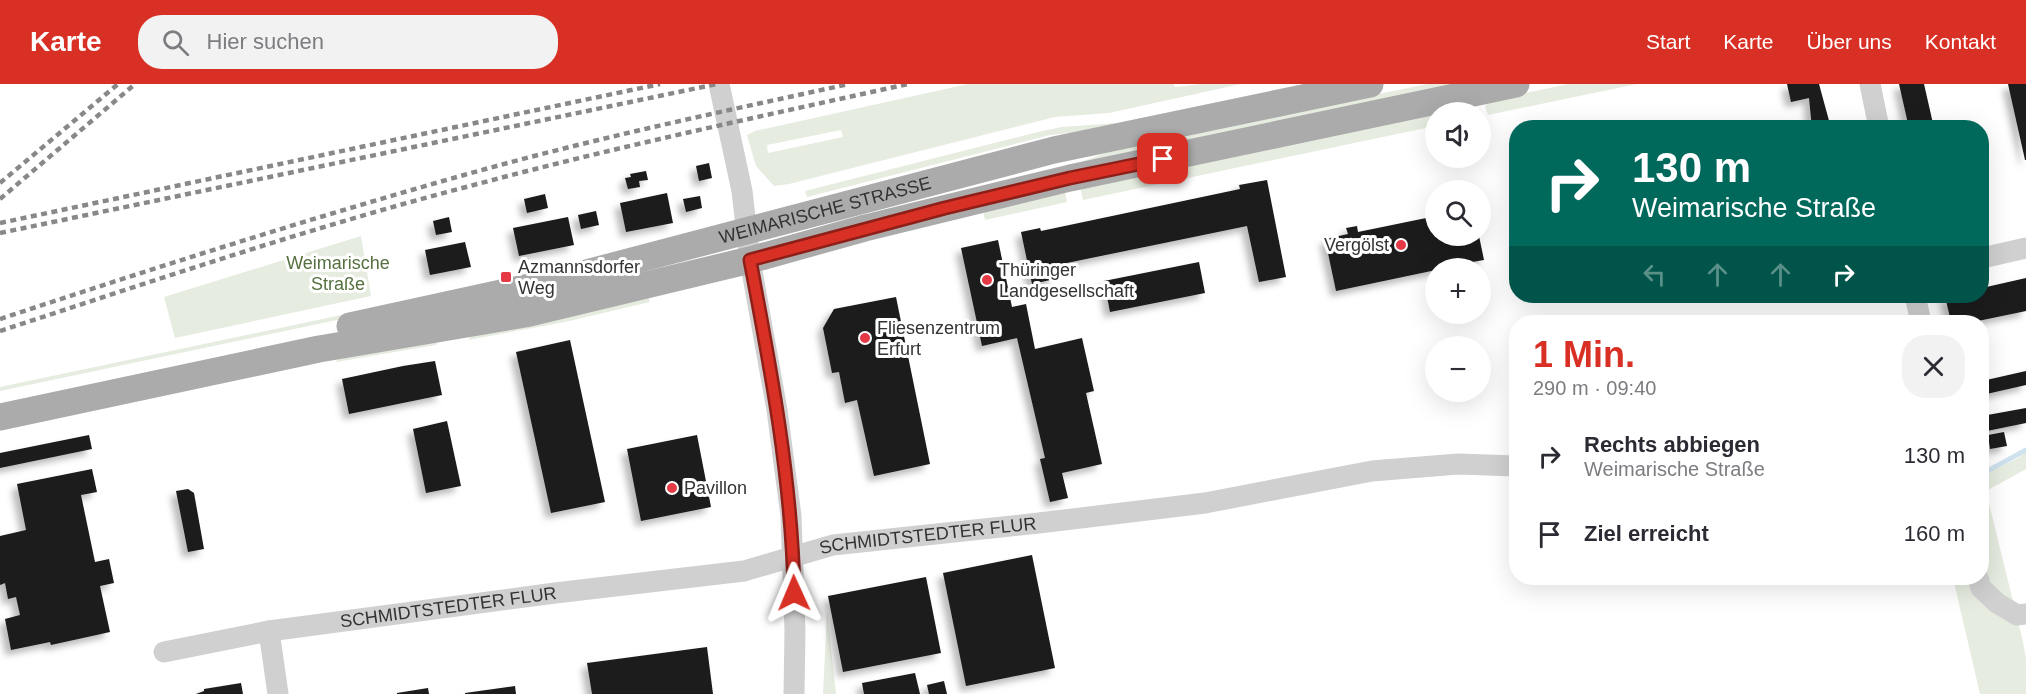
<!DOCTYPE html>
<html lang="de">
<head>
<meta charset="utf-8">
<style>
	:root { --surface:#fff; --page:#f2f2f3; --text:#2b2b33; --muted:#7c7c81; --accent:#d93025 }
	body { margin:0; font-family:Helvetica,sans-serif; background:var(--page); color:var(--text); height:100vh; display:flex; flex-direction:column; font-size:22px; white-space:nowrap }
	* { box-sizing:border-box; margin:0 }
	p { font-size:20px; color:var(--muted) }
	.icon { flex:none; width:33px; height:33px; fill:none; stroke:currentColor; stroke-width:2; stroke-linecap:round; stroke-linejoin:round }
	.map { position:relative; flex:1; overflow:hidden }
	.details { position:absolute; left:1509px; top:231px; width:480px; height:270px; display:flex; flex-direction:column; background:var(--surface); border-radius:24px; box-shadow:0 6px 24px #0002 }
	.details>* { flex:none }
	.guide { position:absolute; left:1509px; top:36px; width:480px; height:183px; border-radius:24px; box-shadow:0 6px 24px #0002; background:#00695c; color:#fff; overflow:hidden }
	.buttons { position:absolute; left:1425px; top:18px; display:grid; gap:12px }
	.buttons a { display:grid; place-items:center; width:66px; height:66px; border-radius:50%; background:var(--surface); box-shadow:0 6px 24px #0002; font-size:30px }
	.pin { position:absolute; display:grid; place-items:center; width:51px; height:51px; color:#fff; margin:-26px; border-radius:12px; box-shadow:0 3px 9px #0006 }
	.me { position:absolute; width:66px; margin:-33px; rotate:359deg; stroke-linejoin:round; filter:drop-shadow(0 0 4px #0008) }
	.turn { display:flex; align-items:center; gap:21px; height:126px; padding:0 24px; font-size:27px }
	.turn .icon { width:78px; height:78px; stroke-width:2.5 }
	.turn b { display:block; font-size:42px; line-height:51px }
	.lanes { display:flex; align-items:center; height:57px; padding:0 24px; background:#0003; justify-content:center; gap:30px; direction:ltr }
	.lanes .off { opacity:.35 }
	.round { display:grid; place-items:center; flex:none; width:63px; height:63px; border-radius:24px; background:var(--page) }
	.summary { display:flex; align-items:center; justify-content:space-between; height:102px; padding:0 24px }
	h1 { font-size:36px; font-weight:700; line-height:45px; color:var(--accent) }
	ul { padding:0; list-style:none }
	li { display:flex; align-items:center; gap:18px; height:78px; padding:0 24px }
	li div { flex:1 }
	li b { display:block; font-size:22px }
	li em { font-style:normal }
	header { display:flex; align-items:center; gap:36px; box-sizing:border-box; height:84px; padding:0 30px; background:var(--accent); color:#fff }
	header strong { font-size:28px }
	nav { display:flex; gap:33px; margin-inline-start:auto; font-size:21px }
	.search { width:420px; height:54px; background:var(--page); display:flex; align-items:center; gap:15px; box-sizing:border-box; padding:0 21px; border-radius:24px; color:var(--muted); font-size:22px }
	.map>svg:first-child { display:block }
	.green { fill:#e6ecdf; fill-rule:evenodd }
	.lines { fill:none; stroke-linecap:round; stroke-linejoin:round }
	.stream { stroke:#cfe2ee; stroke-width:5 }
	.building { fill:#1a1a1a; filter:url(#shadow) }
	.minor { stroke:#d0d0d0; stroke-width:21 }
	.major { stroke:#ababab; stroke-width:27 }
	.rail { stroke:#888; stroke-width:4.5; stroke-dasharray:6 4.5; stroke-linecap:butt }
	.route-casing { stroke:#8d1f18; stroke-width:15 }
	.route { stroke:#d93025; stroke-width:10 }
	.poi-dot { fill:#e63946; stroke:#fff; stroke-width:2 }
	.labels { text-anchor:middle; dominant-baseline:central; stroke-width:6; stroke-linejoin:round; paint-order:stroke }
	.street-label { font-size:18px; fill:#333; stroke:#fff }
	.poi-label { font-size:18px; fill:#333; stroke:#fff; text-anchor:start }
	.park-label { font-size:18px; fill:#56703f; stroke:#fff }
</style>
</head>
<body>
<header>
<strong>Karte</strong>
<div class="search"><svg class="icon" aria-label="search" viewBox="0 0 24 24"><circle cx="10" cy="10" r="6"/><path d="M15 15l6 6"/></svg>Hier suchen</div>
<nav><a>Start</a><a>Karte</a><a>Über uns</a><a>Kontakt</a></nav>
</header>
<div class="map">
<svg width="2026" height="610" viewBox="0 0 2026 610">
	<defs>
		<filter id="shadow"><feDropShadow dx="-5.5" dy="5.5" stdDeviation="3" flood-color="#0004"/></filter>
	</defs>
	<rect width="100%" height="100%" fill="#fff"/>
	<!-- green -->
	<path class="green" d="M968 0H1173L1175 3 1201 0H1241L1109 29 1055 33 789 100 774 102 756 82 747 51 755 47ZM841 46 843 53 768 69 767 61Z
		M1303 0H1307L1080 48 1050 51 807 113 805 107 1034 49 1061 43 1118 39Z
		M1427 0H1476L1078 79 1116 65Z
		M1568 0H1637L1488 31 1485 22 1490 17Z
		M1462 22 1466 24 1467 28H1436L1435 42 1083 116 1080 102Z
		M1064 104 1067 118 985 136 983 127Z
		M361 152 371 212 175 254 164 213Z
		M648 212 650 218 565 238 468 256 474 248Z
		M398 219 394 224 0 307V303Z
		M441 253 436 261 336 278 340 271Z
		M2026 368V385L1986 407 2023 558 2026 575V610H1980L1953 494H1982V392L2018 374Z
		M827 527 836 610H823Z"/>
	<g class="lines">
		<!-- stream -->
		<path class="stream" d="M1982 390 2026 366"/>
	</g>
	<!-- building -->
	<path class="building" d="M1787 0H1819L1831 44H1812L1809 14 1791 18Z
		M1899 0H1924L1934 44H1909Z
		M2008 0H2026V76H2025Z
		M709 79 712 94 699 97 696 82Z
		M646 87 648 96 639 97 640 103 628 105 625 94 631 93 630 90Z
		M1267 96 1286 193 1259 198 1247 142 1052 182 1055 195 1032 200 1021 148 1040 144 1041 147 1240 105 1239 101Z
		M667 109 673 139 626 148 620 119Z
		M545 110 548 124 527 129 524 115Z
		M700 112 702 124 686 128 683 115Z
		M596 127 599 141 581 145 578 131Z
		M1436 132V152H1479L1484 176 1436 184V186L1336 207 1325 155 1348 150 1346 144 1357 142 1358 148Z
		M449 133 452 148 436 151 433 137Z
		M568 133 574 161 519 172 513 144Z
		M998 156 1012 223 1026 220 1035 265 1082 254 1094 307 1086 309 1102 380 1062 389 1068 414 1050 418 1040 375 1045 374 1017 254 982 262 961 164Z
		M465 158 471 183 430 191 425 166Z
		M1199 178 1205 209 1110 228 1104 197Z
		M2026 194V227L1973 238H1951L1945 212H1982V204Z
		M896 213 930 380 874 392 857 316 845 319 839 288 832 289 823 244 834 225Z
		M570 256 605 418 551 429 516 268Z
		M435 277 442 311 349 330 342 295 403 282Z
		M2026 287V301L1982 311V297Z
		M2026 324V339L1982 348V332Z
		M447 337 461 402 426 409 413 345Z
		M2004 348 2007 362 1990 365 1988 351Z
		M89 351 92 365 0 384V369Z
		M697 351 711 423 641 437 627 365Z
		M92 385 97 408 81 411 95 478 109 475 114 499 100 502 110 548 51 561 50 558 11 566 5 535 20 531 16 513 8 515 5 499 0 501V452L26 446 17 400Z
		M188 405 194 409 204 465 188 468 176 407Z
		M1032 471 1055 584 966 602 943 489Z
		M926 493 941 569 843 588 828 512Z
		M707 563 713 610H592L587 579Z
		M915 589 920 610H864L862 599Z
		M944 597 947 610H929L927 601Z
		M241 599 243 610H196L204 607V605Z
		M515 602 516 610H465V609Z
		M428 604 429 610H397V609Z"/>
	<g class="lines">
		<!-- minor -->
		<g class="minor">
			<path d="M719 0 742 107 750 176 777 326 791 432 795 546 794 610"/>
			<path d="M1870 0 1879 44"/>
			<path d="M1982 174 2026 164"/>
			<path d="M1915 212 1921 238"/>
			<path d="M1978 494 1981 504 1997 519 2017 531 2026 530"/>
			<path d="M269 547 278 610"/>
			<path id="s1" d="M164 568 269 547 555 509 744 487 833 461 1039 439 1205 419 1372 387 1458 380 1516 382"/>
		</g>
		<!-- major -->
		<g class="major">
			<path id="s2" d="M350 242 552 198 1054 66 1370 0"/>
			<path d="M0 333 319 265 525 230 750 176 865 144 1070 94 1516 0"/>
		</g>
		<!-- rail -->
		<path class="rail" d="M0 99 118 0
			M0 115 135 0
			M0 139 660 0
			M0 149 717 0
			M0 235C154 184 308 135 464 91 591 55 720 28 849 0
			M0 247C156 196 312 143 470 102 615 63 762 32 908 0"/>
	</g>
	<g class="lines">
		<!-- route casing -->
		<g class="route-casing">
			<path id="route" d="M794 509C792 397 771 286 750 176L945 124 1070 94 1163 75"/>
		</g>
		<!-- route -->
		<use href="#route" class="route"/>
	</g>
	<!-- markers -->
	<g class="poi-dot">
		<circle cx="1401" cy="161" r="6"/>
		<rect x="500" y="187" width="12" height="12" rx="3"/>
		<circle cx="987" cy="196" r="6"/>
		<circle cx="865" cy="254" r="6"/>
		<circle cx="672" cy="404" r="6"/>
	</g>
	<g class="labels">
		<!-- street labels -->
		<g class="street-label">
			<text stroke="none"><textPath href="#s2" startOffset="489">WEIMARISCHE STRASSE</textPath></text>
			<text stroke="none"><textPath href="#s1" startOffset="774">SCHMIDTSTEDTER FLUR</textPath></text>
			<text stroke="none"><textPath href="#s1" startOffset="288">SCHMIDTSTEDTER FLUR</textPath></text>
		</g>
		<!-- poi labels -->
		<g class="poi-label">
			<text x="1389" y="161" text-anchor="end">Vergölst</text>
			<text x="518" y="183">Azmannsdorfer<tspan x="518" dy="21">Weg</tspan></text>
			<text x="999" y="186">Thüringer<tspan x="999" dy="21">Landgesellschaft</tspan></text>
			<text x="877" y="244">Fliesenzentrum<tspan x="877" dy="21">Erfurt</tspan></text>
			<text x="684" y="404">Pavillon</text>
		</g>
		<!-- park labels -->
		<g class="park-label">
			<text x="338" y="179">Weimarische<tspan x="338" dy="21">Straße</tspan></text>
		</g>
	</g>
</svg>
<div class="buttons">
<a><svg class="icon" aria-label="sound" viewBox="0 0 24 24"><path d="M4 9h4l5-4v14l-5-4H4zM17 9q2 3 0 6"/></svg></a>
<a><svg class="icon" aria-label="search" viewBox="0 0 24 24"><circle cx="10" cy="10" r="6"/><path d="M15 15l6 6"/></svg></a>
<a>+</a>
<a>−</a>
</div>
<div class="pin" style="left:1163px;top:75px;background:#d93025"><svg class="icon" aria-label="arrive" viewBox="0 0 24 24"><path d="M6 21V4h12l-3 4 3 4H6"/></svg></div>
<svg class="me" style="left:794px;top:509px" viewBox="-20 -20 40 40"><path d="M0-17L14 15 0 8-14 15z" fill="#d93025" stroke="#fff" stroke-width="4"/></svg>
<div class="guide">
<div class="turn"><svg class="icon" aria-label="right" viewBox="0 0 24 24"><path d="M7 20v-9h11M14 6l5 5-5 5"/></svg><div><b>130 m</b>Weimarische Straße</div></div>
<div class="lanes"><svg class="icon off" aria-label="left" viewBox="0 0 24 24"><path d="M17 20v-9H6M10 6l-5 5 5 5"/></svg><svg class="icon off" aria-label="ahead" viewBox="0 0 24 24"><path d="M12 20V5M6 11l6-6 6 6"/></svg><svg class="icon off" aria-label="ahead" viewBox="0 0 24 24"><path d="M12 20V5M6 11l6-6 6 6"/></svg><svg class="icon" aria-label="right" viewBox="0 0 24 24"><path d="M7 20v-9h11M14 6l5 5-5 5"/></svg></div>
</div>
<section class="details">
<div class="summary"><div><h1>1 Min.</h1><p>290 m · 09:40</p></div><a class="round"><svg class="icon" aria-label="close" viewBox="0 0 24 24"><path d="M6 6l12 12M18 6L6 18"/></svg></a></div>
<ul>
<li><svg class="icon" aria-label="right" viewBox="0 0 24 24"><path d="M7 20v-9h11M14 6l5 5-5 5"/></svg><div><b>Rechts abbiegen</b><p>Weimarische Straße</p></div><em>130 m</em></li>
<li><svg class="icon" aria-label="arrive" viewBox="0 0 24 24"><path d="M6 21V4h12l-3 4 3 4H6"/></svg><div><b>Ziel erreicht</b></div><em>160 m</em></li>
</ul>
</section>
</div>
</body>
</html>
